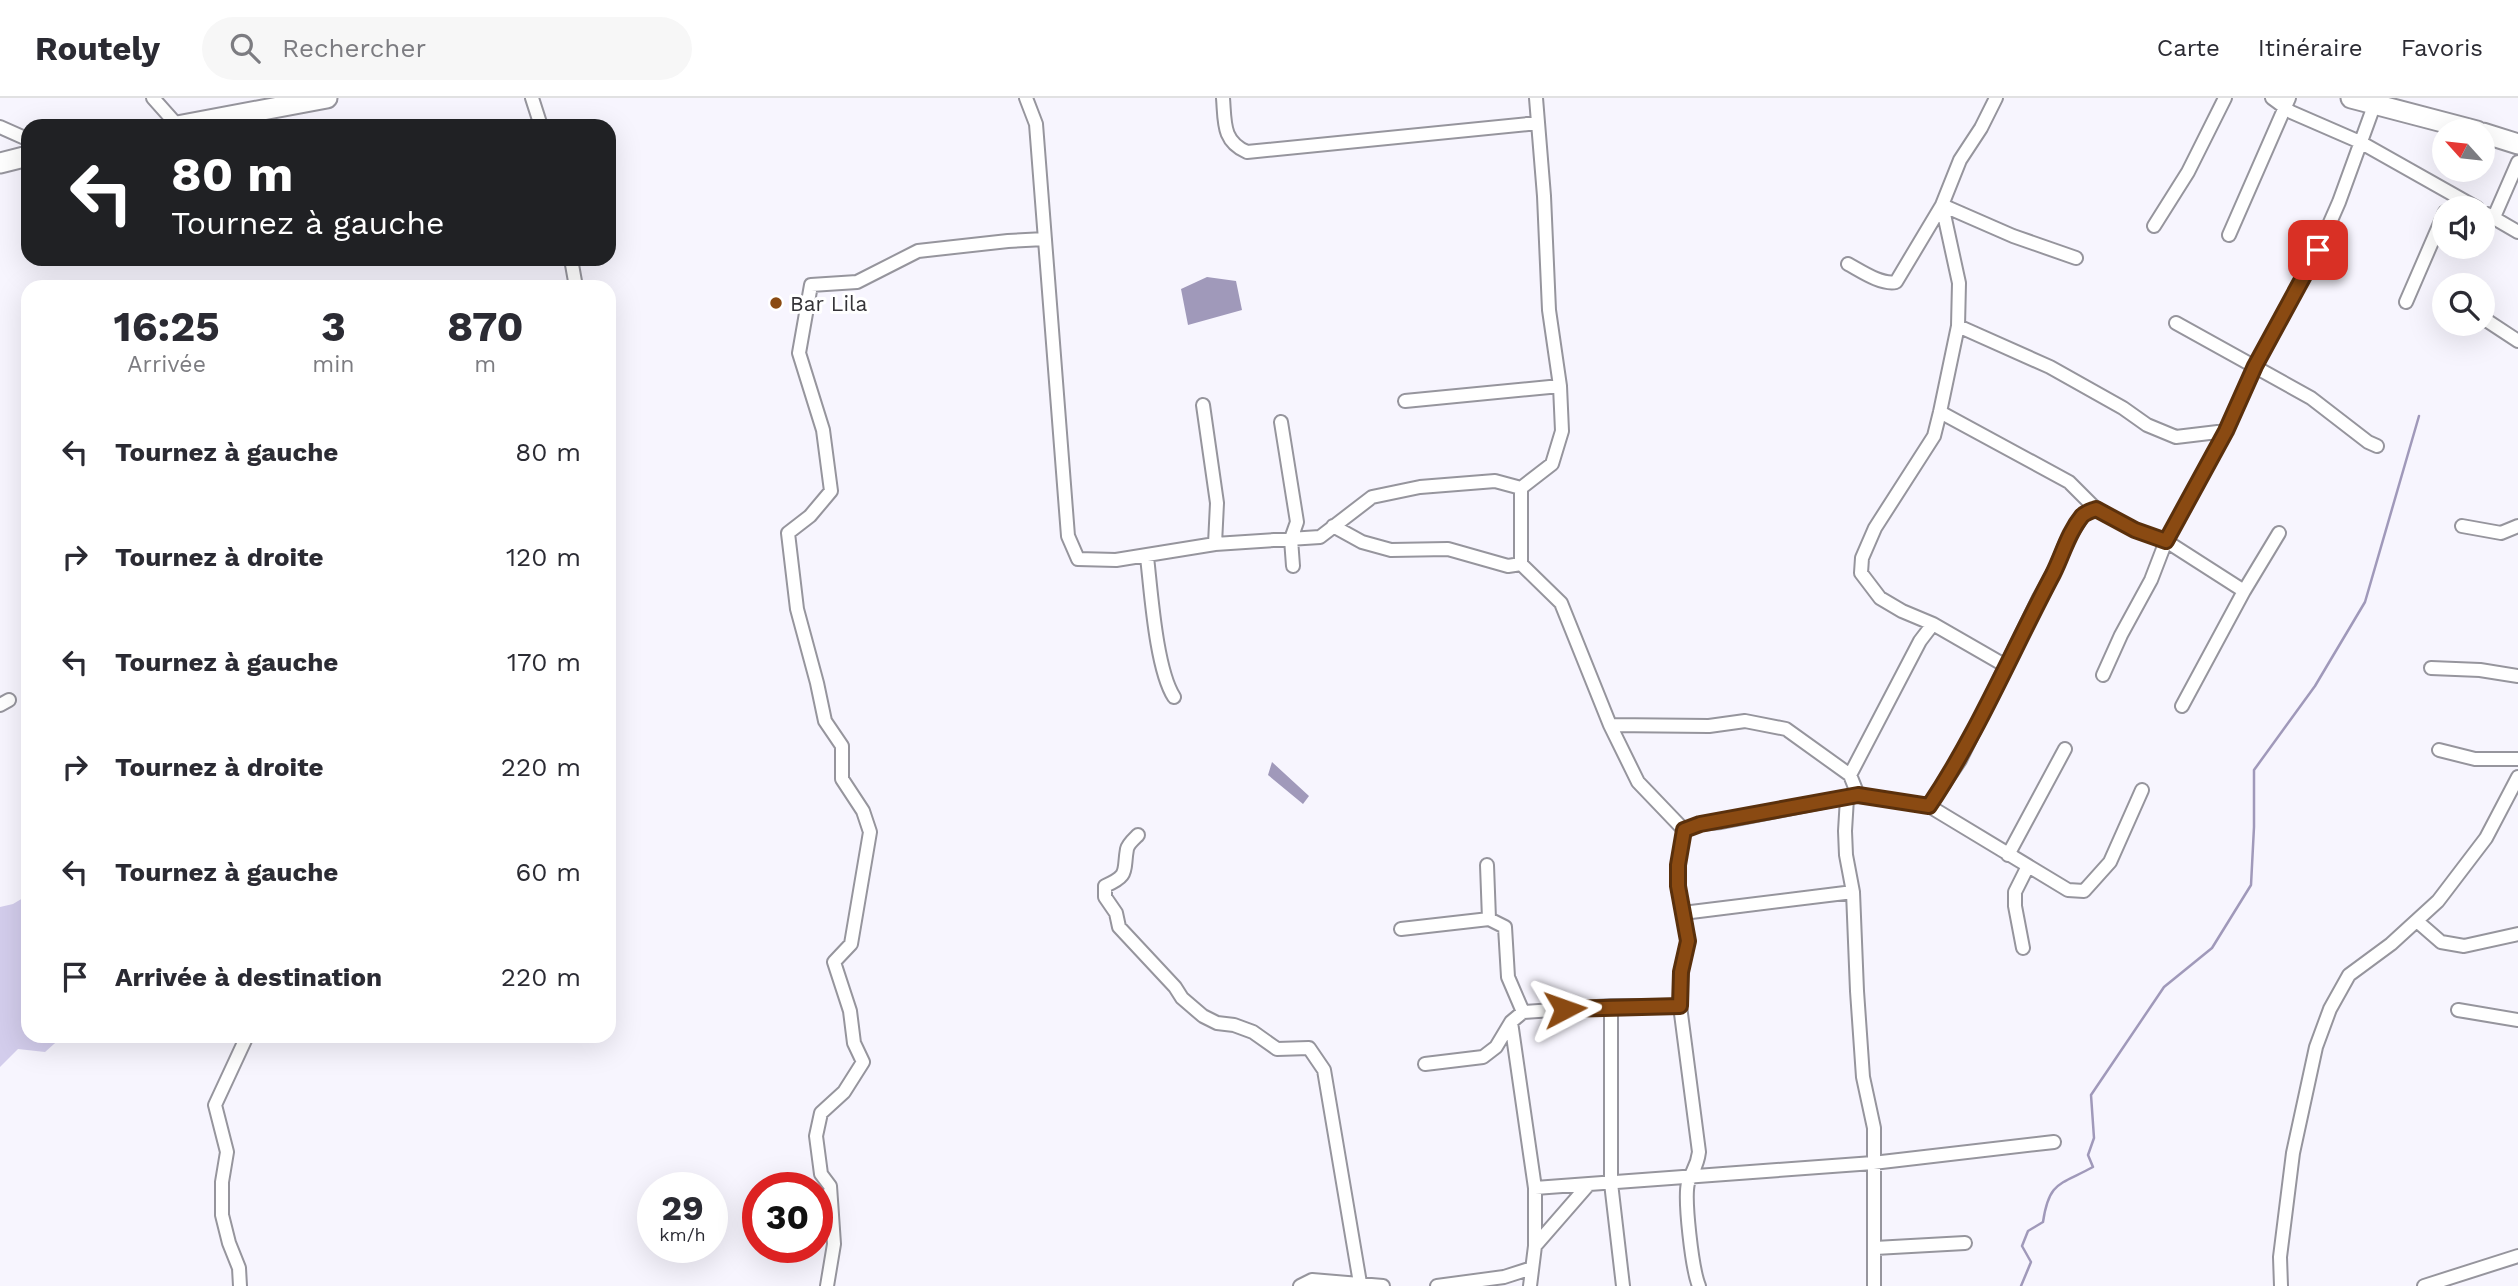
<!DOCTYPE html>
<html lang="fr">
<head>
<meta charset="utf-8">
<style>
	:root { --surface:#fff; --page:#f7f7f7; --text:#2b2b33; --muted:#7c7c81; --line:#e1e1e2 }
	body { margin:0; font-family:"Work Sans",sans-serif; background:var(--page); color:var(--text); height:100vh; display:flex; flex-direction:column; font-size:26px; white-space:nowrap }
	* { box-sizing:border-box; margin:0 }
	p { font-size:23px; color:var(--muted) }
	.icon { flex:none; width:38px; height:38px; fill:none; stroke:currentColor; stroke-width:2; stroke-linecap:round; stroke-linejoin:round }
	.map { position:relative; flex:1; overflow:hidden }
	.details { position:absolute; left:21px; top:182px; width:595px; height:763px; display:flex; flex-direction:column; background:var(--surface); border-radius:21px; box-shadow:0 7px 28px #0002 }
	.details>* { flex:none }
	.guide { position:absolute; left:21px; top:21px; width:595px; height:147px; border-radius:21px; box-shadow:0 7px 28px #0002; background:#202124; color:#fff; overflow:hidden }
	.needle { width:46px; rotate:297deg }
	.buttons { position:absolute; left:2432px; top:21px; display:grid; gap:14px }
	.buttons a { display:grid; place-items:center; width:63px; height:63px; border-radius:50%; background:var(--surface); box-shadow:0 7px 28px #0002; font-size:35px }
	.speed { position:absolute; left:637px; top:1074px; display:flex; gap:14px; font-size:35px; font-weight:700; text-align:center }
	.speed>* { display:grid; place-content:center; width:91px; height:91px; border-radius:50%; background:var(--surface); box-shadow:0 7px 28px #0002; line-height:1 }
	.speed small { font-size:18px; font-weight:400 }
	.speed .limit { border:10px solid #d22; background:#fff; color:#111 }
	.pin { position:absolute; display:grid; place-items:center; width:60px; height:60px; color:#fff; margin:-30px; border-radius:14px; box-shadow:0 4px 10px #0006 }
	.me { position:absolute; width:77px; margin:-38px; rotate:86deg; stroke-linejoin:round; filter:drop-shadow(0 0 5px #0008) }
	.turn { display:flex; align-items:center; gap:24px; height:147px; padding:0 35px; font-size:32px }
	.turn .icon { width:91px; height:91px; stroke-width:2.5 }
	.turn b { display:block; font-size:49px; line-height:60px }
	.eta { display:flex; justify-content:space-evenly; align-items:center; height:119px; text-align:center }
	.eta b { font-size:42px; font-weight:700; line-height:49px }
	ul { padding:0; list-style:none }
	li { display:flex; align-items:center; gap:21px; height:105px; padding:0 35px }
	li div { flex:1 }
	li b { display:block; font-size:26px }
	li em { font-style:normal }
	header { display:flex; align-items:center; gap:42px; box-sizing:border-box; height:98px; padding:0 35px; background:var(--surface); border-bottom:2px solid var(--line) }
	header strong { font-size:33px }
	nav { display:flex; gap:38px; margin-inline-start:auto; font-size:24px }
	.search { width:490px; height:63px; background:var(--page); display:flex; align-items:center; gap:18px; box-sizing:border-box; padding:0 24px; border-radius:38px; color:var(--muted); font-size:26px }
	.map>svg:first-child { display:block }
	.green { fill:#d3cdec }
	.water { fill:#a099ba }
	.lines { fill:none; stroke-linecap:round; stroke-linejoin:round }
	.stream { stroke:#a099ba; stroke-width:2.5 }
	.minor-casing { stroke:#96959d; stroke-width:16 }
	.trunk-casing { stroke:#96959d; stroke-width:23 }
	.minor { stroke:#fff; stroke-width:12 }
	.trunk { stroke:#fff; stroke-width:19 }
	.route-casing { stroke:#5a300c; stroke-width:18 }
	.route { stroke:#8a4a12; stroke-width:12 }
	.poi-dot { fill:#8a4a12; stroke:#fff; stroke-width:2.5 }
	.labels { text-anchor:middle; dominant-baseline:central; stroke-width:6; stroke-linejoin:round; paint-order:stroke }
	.poi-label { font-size:21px; fill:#343337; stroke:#fff; text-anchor:start }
</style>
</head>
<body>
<header>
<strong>Routely</strong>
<div class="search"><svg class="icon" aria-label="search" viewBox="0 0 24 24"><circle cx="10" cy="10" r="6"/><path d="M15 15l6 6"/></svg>Rechercher</div>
<nav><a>Carte</a><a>Itinéraire</a><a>Favoris</a></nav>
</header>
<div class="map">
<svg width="2518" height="1188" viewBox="0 0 2518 1188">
	<rect width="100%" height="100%" fill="#f7f5fe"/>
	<!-- green -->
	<path class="green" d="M28 797V938H63L45 954 18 951 0 969V809L13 806Z"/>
	<!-- water -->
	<path class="water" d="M1207 179 1236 183 1242 212 1188 227 1181 191Z
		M1272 664 1309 698 1303 706 1268 677Z"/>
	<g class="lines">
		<!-- stream -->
		<path class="stream" d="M2021 1188 2031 1164 2022 1148 2028 1133 2043 1124C2049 1083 2060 1087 2093 1069L2088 1057 2094 1040 2091 997 2164 889 2212 850 2251 787 2254 729V672L2315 588 2365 504 2419 318"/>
		<!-- minor casing -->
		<g class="minor-casing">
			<path id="minor" d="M153 0 178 28
				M532 0 541 28
				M1026 0 1036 26 1068 438 1078 461 1116 462 1215 446 1320 439 1372 399 1420 389 1495 383 1521 390
				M1223 0C1225 24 1222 43 1247 54L1538 25
				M1536 0 1544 98 1549 212 1560 288 1562 333 1552 366 1521 390V466L1561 505 1610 627 1638 684 1684 732 1700 726 1721 724 1858 697 1929 708 1960 662 2039 500 2054 474 2066 444 2084 416 2096 411 2135 432 2166 443 2226 333 2255 268 2318 152 2339 104 2375 5
				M1996 0 1981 30 1960 62 1942 107 2013 138 2076 160
				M2272 0 2291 14 2360 44 2477 110
				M0 29 27 41
				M1942 107 1959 185 1958 228 1940 314 1934 338 1875 430 1862 460 1861 475 1880 500 1902 513 1933 526 2006 568
				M2487 116 2518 134
				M2494 119 2518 64
				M2154 128 2188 74 2225 0
				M2229 137 2289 0
				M571 161 576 189
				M1848 166C1861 173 1881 187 1896 184L1942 107
				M2406 204 2445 114
				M2483 220 2518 243
				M2176 225 2311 300 2368 344 2377 348
				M1958 228 2050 269 2123 310 2147 327 2176 339 2226 333
				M1405 303 1560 288
				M1203 307 1217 405 1215 446
				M1940 314 2069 384 2096 411
				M1281 324 1297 424 1291 441 1293 468
				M1333 428 1362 444 1391 452 1448 451 1508 468 1521 466
				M2462 428 2501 435 2518 428
				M1147 459C1151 493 1156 571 1174 599
				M2244 493 2279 435
				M2431 570 2480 572 2518 578
				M2103 577 2121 537 2151 482 2166 443 2244 493 2182 608
				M0 607 9 602
				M1610 627 1709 628 1745 623 1786 631 1850 677 1858 697
				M2439 652 2475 661H2518
				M1850 677 1920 543 1933 526
				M1847 700 1845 733 1846 757 1853 794 1857 893 1863 979 1874 1030V1188
				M1929 708 2068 792 2084 793 2110 764 2142 692
				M1684 732 1678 767V787L1688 843 1681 874 1680 908 1699 1054C1697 1070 1692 1072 1688 1085 1684 1101 1692 1171 1699 1188
				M1138 737C1134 741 1128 746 1127 751 1123 773 1130 777 1105 788V799L1116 815 1119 829 1175 889 1182 900 1203 918 1217 925 1234 927 1253 934 1277 951 1309 950 1324 972 1360 1185
				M2008 757 2065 651
				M1487 767 1489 821 1505 829 1508 879 1523 914
				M1683 815 1853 794
				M2418 824 2441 844 2464 848 2518 836
				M1401 831 1489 821
				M2023 850 2015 808V794L2028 768
				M1611 908V1085L1623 1188
				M2458 912 2518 922
				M1511 924 1535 1090V1148L1530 1188
				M1425 966 1483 959 1496 949 1511 924 1523 914 1611 908H1680
				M1535 1090 1873 1065 2054 1044
				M1535 1148 1589 1086
				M1875 1150 1965 1145
				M240 1188 239 1170 229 1145 222 1117V1084L227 1054 215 1007 247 938
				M827 1188 834 1146 830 1088 821 1076 816 1038 821 1015 844 994 863 964 854 945 850 913 834 864 851 846 870 734 863 713 842 681V648L825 623 817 585 797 511 788 435 810 418 831 393 823 332 799 255 811 187 857 184 918 153 1008 143 1045 141
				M1300 1188 1312 1182 1383 1188
				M1437 1188 1504 1179 1532 1170
				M2281 1188 2280 1159 2293 1055 2316 949 2330 911 2349 877 2391 846 2438 803 2486 740 2518 679
				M2424 1188 2518 1158"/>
		</g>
		<!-- trunk casing -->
		<g class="trunk-casing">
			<path id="trunk" d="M2351 0 2477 33
				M177 28 327 0
				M2483 35 2518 46
				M0 65 28 58"/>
		</g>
		<!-- minor -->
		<use href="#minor" class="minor"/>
		<!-- trunk -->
		<use href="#trunk" class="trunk"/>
	</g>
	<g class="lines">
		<!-- route casing -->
		<g class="route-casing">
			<path id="route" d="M1565 911 1680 908 1681 874 1688 843 1678 788V767L1684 732 1700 726 1858 697 1929 708C1978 635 2012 553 2053 476 2063 456 2068 435 2082 418 2086 414 2091 413 2096 411L2135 432 2166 443 2226 333 2255 268 2318 152"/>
		</g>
		<!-- route -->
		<use href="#route" class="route"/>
	</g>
	<!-- markers -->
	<circle class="poi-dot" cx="776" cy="205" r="7"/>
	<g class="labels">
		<!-- poi labels -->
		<g class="poi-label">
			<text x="790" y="205">Bar Lila</text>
		</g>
	</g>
</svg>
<div class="buttons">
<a><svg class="needle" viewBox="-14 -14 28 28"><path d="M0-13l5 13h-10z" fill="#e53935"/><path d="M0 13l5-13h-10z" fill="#7c7c81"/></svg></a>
<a><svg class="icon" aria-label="sound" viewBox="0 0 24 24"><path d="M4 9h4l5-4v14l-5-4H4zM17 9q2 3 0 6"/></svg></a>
<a><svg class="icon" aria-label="search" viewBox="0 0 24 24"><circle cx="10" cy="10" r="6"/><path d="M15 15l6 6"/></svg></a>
</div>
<div class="speed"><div>29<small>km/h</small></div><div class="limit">30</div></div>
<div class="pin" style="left:2318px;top:152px;background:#d93025"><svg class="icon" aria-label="arrive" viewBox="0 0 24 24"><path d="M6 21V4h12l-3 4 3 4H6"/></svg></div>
<svg class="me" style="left:1565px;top:911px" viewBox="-20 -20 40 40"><path d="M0-17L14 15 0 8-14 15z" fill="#8a4a12" stroke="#fff" stroke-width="4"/></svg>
<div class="guide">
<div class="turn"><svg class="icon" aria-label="left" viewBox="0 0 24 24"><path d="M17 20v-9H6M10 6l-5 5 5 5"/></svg><div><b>80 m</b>Tournez à gauche</div></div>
</div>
<section class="details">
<div class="eta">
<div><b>16:25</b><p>Arrivée</p></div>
<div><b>3</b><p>min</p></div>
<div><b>870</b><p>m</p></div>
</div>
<ul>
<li><svg class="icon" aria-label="left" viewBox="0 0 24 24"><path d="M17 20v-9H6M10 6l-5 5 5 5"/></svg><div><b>Tournez à gauche</b></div><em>80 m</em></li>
<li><svg class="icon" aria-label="right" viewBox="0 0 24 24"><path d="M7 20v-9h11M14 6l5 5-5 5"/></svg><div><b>Tournez à droite</b></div><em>120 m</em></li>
<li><svg class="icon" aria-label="left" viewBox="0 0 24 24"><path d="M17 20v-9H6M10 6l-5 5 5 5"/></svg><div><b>Tournez à gauche</b></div><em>170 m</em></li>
<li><svg class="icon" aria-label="right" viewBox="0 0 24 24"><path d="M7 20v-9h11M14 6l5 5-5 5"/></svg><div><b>Tournez à droite</b></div><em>220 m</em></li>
<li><svg class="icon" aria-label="left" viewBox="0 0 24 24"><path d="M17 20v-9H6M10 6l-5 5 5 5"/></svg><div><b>Tournez à gauche</b></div><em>60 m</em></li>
<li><svg class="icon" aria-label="arrive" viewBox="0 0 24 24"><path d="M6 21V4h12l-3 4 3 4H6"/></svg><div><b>Arrivée à destination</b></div><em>220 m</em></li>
</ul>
</section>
</div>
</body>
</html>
